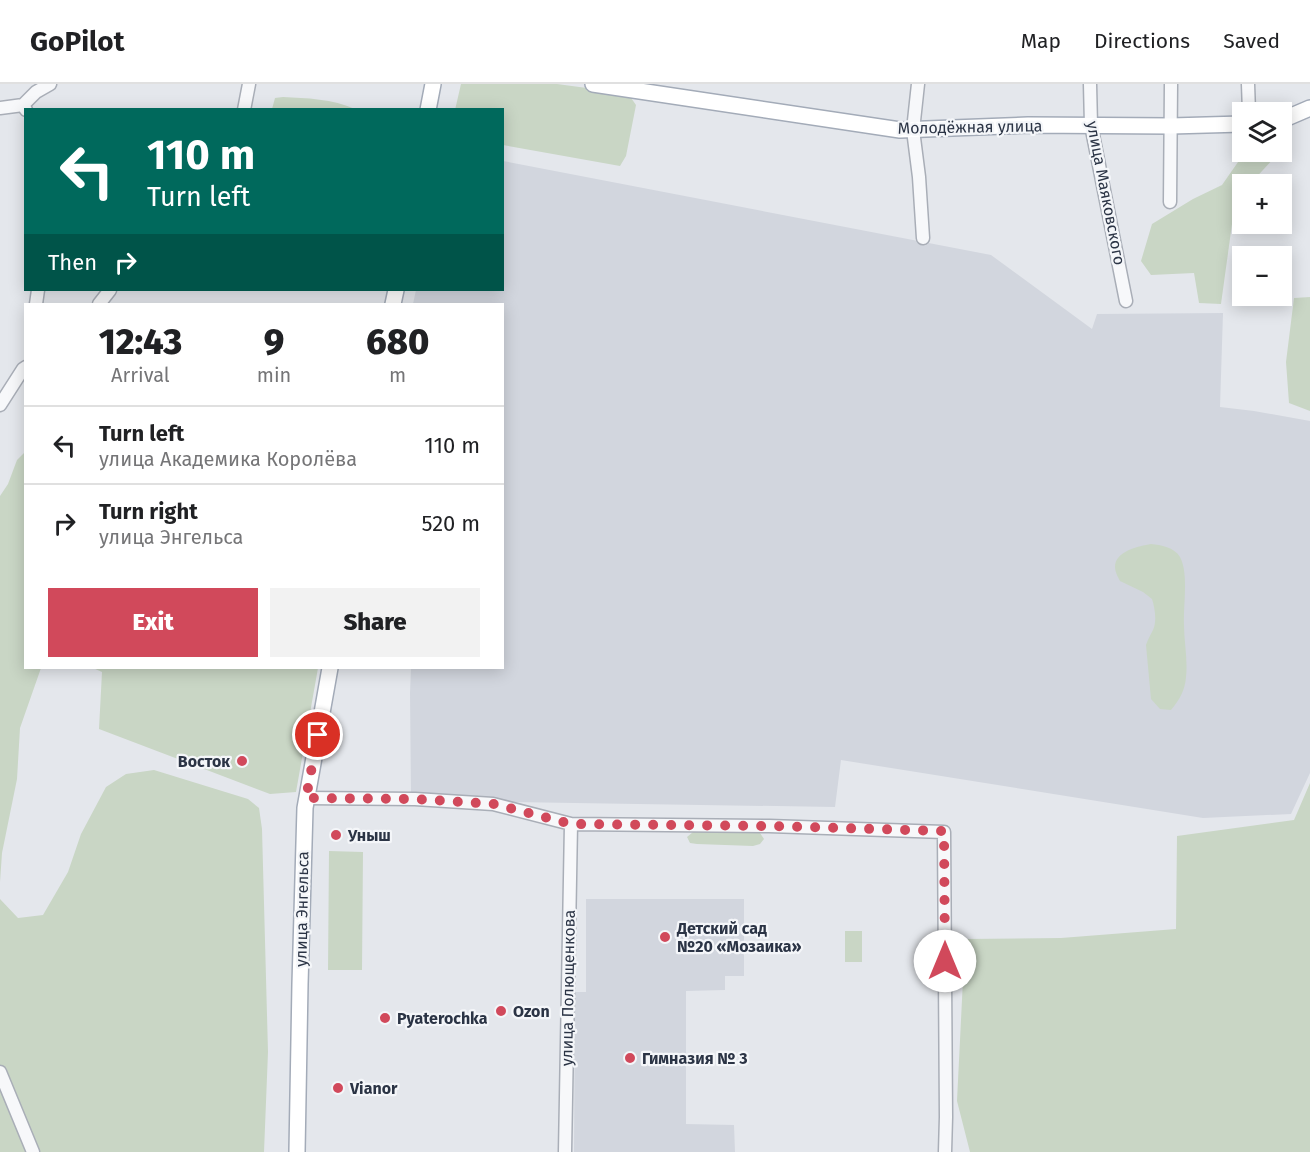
<!DOCTYPE html>
<html lang="en">
<head>
<meta charset="utf-8">
<style>
	:root { --surface:#fff; --page:#f2f2f2; --text:#202124; --muted:#757577; --line:#e0e0e0; --accent:#d1495b }
	body { margin:0; font-family:"Fira Sans",sans-serif; background:var(--page); color:var(--text); height:100vh; display:flex; flex-direction:column; font-size:22px; white-space:nowrap }
	* { box-sizing:border-box; margin:0 }
	p { font-size:20px; color:var(--muted) }
	.icon { flex:none; width:33px; height:33px; fill:none; stroke:currentColor; stroke-width:2; stroke-linecap:round; stroke-linejoin:round }
	.map { position:relative; flex:1; overflow:hidden }
	.drawer { position:absolute; left:24px; top:219px; width:480px; height:366px; display:flex; flex-direction:column; background:var(--surface); border-radius:0px; box-shadow:0 3px 15px #0003 }
	.drawer>* { flex:none }
	.guide { position:absolute; left:24px; top:24px; width:480px; height:183px; border-radius:0px; box-shadow:0 3px 15px #0003; background:#00695c; color:#fff; overflow:hidden }
	.tools { position:absolute; left:1232px; top:18px; display:grid; gap:12px }
	.tools a { display:grid; place-items:center; width:60px; height:60px; border-radius:0px; background:var(--surface); box-shadow:0 3px 15px #0003; font-size:30px }
	.pin { position:absolute; display:grid; place-items:center; width:51px; height:51px; color:#fff; margin:-26px; border:3px solid #fff; border-radius:50%; box-shadow:0 2px 6px #0007 }
	.me { position:absolute; width:66px; margin:-33px; rotate:0deg; stroke-linejoin:round; filter:drop-shadow(0 0 4px #0008) }
	.turn { display:flex; align-items:center; gap:21px; height:126px; padding:0 24px; font-size:27px }
	.turn .icon { width:78px; height:78px; stroke-width:2.5 }
	.turn b { display:block; font-size:42px; line-height:51px }
	.then { display:flex; align-items:center; height:57px; padding:0 24px; background:#0003; gap:12px; font-size:22px }
	.eta { display:flex; justify-content:space-evenly; align-items:center; height:102px; text-align:center }
	.eta b { font-size:36px; font-weight:800; line-height:42px }
	.cta { display:flex; gap:12px; margin-top:auto; padding:12px 24px }
	.cta a { flex:1; height:69px; border-radius:0px; background:var(--accent); color:#fff; font-size:24px; font-weight:800; line-height:69px; text-align:center }
	.cta a+a { background:var(--page); color:var(--text) }
	ul { padding:0; list-style:none }
	li { display:flex; align-items:center; gap:18px; height:78px; padding:0 24px; border-top:2px solid var(--line) }
	li div { flex:1 }
	li b { display:block; font-size:22px }
	li em { font-style:normal }
	header { display:flex; align-items:center; gap:36px; box-sizing:border-box; height:84px; padding:0 30px; background:var(--surface); border-bottom:2px solid var(--line) }
	header strong { font-size:28px }
	nav { display:flex; gap:33px; margin-inline-start:auto; font-size:21px }
	.map>svg:first-child { display:block }
	.built { fill:#d2d6de }
	.green { fill:#c9d6c5 }
	.lines { fill:none; stroke-linecap:round; stroke-linejoin:round }
	.minor-casing { stroke:#a9aeb7; stroke-width:15 }
	.major-casing { stroke:#a3abb8; stroke-width:18 }
	.minor { stroke:#f7f8fa; stroke-width:12 }
	.major { stroke:#fff; stroke-width:15 }
	.route { stroke:#d1495b; stroke-width:10; stroke-dasharray:0 18 }
	.poi-dot { fill:#d1495b; stroke:#f4f6f9; stroke-width:2 }
	.labels { text-anchor:middle; dominant-baseline:central; stroke-width:4.5; stroke-linejoin:round; paint-order:stroke }
	.street-label { font-size:16px; fill:#2b3445; stroke:#f4f6f9 }
	.poi-label { font-size:16px; font-weight:bold; fill:#2b3445; stroke:#f4f6f9; text-anchor:start }
</style>
</head>
<body>
<header>
<strong>GoPilot</strong>
<nav><a>Map</a><a>Directions</a><a>Saved</a></nav>
</header>
<div class="map">
<svg width="1310" height="1068" viewBox="0 0 1310 1068">
	<rect width="100%" height="100%" fill="#e4e7ec"/>
	<!-- built -->
	<path class="built" d="M503 77 991 171 1092 245 1097 230 1223 229 1220 323 1254 327 1310 337V689L1291 730 1203 734 841 676 835 723 512 718 411 711 410 609 411 584H502V220H413L416 206H502Z
		M586 815H744V892H725V906L686 907V1040L734 1041 735 1068H574L575 908H586Z"/>
	<!-- green -->
	<path class="green" d="M461 0H557L624 9 629 11 636 21 626 72 620 82 503 61 502 26H455Z
		M283 13C306 14 333 15 355 25H272L275 14Z
		M1245 68H1262L1275 73 1250 100H1242V110L1233 133 1221 220 1199 219 1194 189 1151 191 1141 177 1152 140 1193 115 1222 101Z
		M1310 213V327L1289 319 1286 278 1294 214Z
		M25 368 26 584H41L20 644 17 695 2 769 0 798V412L8 400 17 376Z
		M1151 460C1161 461 1174 463 1180 473 1189 490 1183 521 1184 541 1184 558 1188 576 1186 593 1185 606 1180 615 1171 626L1160 625 1151 615 1146 561C1148 555 1150 552 1153 546 1157 538 1155 524 1152 515L1143 508 1120 497C1118 493 1115 488 1115 483 1115 467 1139 462 1151 460Z
		M93 584H318L296 708 270 710 99 645 102 588Z
		M154 686 248 715 259 724 262 745 268 968 264 1068H0V815L18 834 43 831 68 788 81 750 106 703 126 690Z
		M1310 699V1068H970L957 1017 965 855 1061 854 1176 845 1177 752 1294 736Z
		M754 746 760 749 764 755 760 760 753 762 697 760 690 759 687 753 693 748Z
		M329 767 363 768 362 886H328Z
		M845 847H862V878H845Z"/>
	<g class="lines">
		<!-- minor casing -->
		<g class="minor-casing">
			<path id="minor" d="M918 0 913 46 919 93 923 154
				M1090 0 1091 41 1126 217
				M1248 0 1249 28
				M23 21 36 8 50 0
				M0 24 23 21 26 26
				M244 26 249 0
				M1170 118 1171 0
				M36 220 38 206
				M99 220 110 206
				M0 321 23 285 26 283
				M306 714 415 715 493 720 571 740 769 742 944 748 946 1033 945 1068
				M0 988 33 1068
				M565 1068 571 740"/>
		</g>
		<!-- major casing -->
		<g class="major-casing">
			<path id="major" d="M593 0 900 46 1028 41 1171 42 1242 40
				M428 26 433 0
				M1281 34 1289 33 1310 24
				M393 220 396 206
				M297 1068 300 900 305 724 330 584"/>
		</g>
		<!-- minor -->
		<use href="#minor" class="minor"/>
		<!-- major -->
		<use href="#major" class="major"/>
	</g>
	<g class="lines">
		<!-- route -->
		<path class="route" d="M318 651 306 714 415 715 494 720 571 740 769 742 944 747 945 877"/>
	</g>
	<!-- markers -->
	<g class="poi-dot">
		<circle cx="242" cy="677" r="6"/>
		<circle cx="336" cy="751" r="6"/>
		<circle cx="665" cy="853" r="6"/>
		<circle cx="501" cy="927" r="6"/>
		<circle cx="385" cy="934" r="6"/>
		<circle cx="630" cy="974" r="6"/>
		<circle cx="338" cy="1004" r="6"/>
	</g>
	<g class="labels">
		<!-- street labels -->
		<g class="street-label">
			<text transform="translate(970 43) rotate(-1)">Молодёжная улица</text>
			<text transform="translate(1106 109) rotate(79)">улица Маяковского</text>
			<text transform="translate(302 825) rotate(-89)">улица Энгельса</text>
			<text transform="translate(568 904) rotate(-89)">улица Полющенкова</text>
		</g>
		<!-- poi labels -->
		<g class="poi-label">
			<text x="230" y="677" text-anchor="end">Восток</text>
			<text x="348" y="751">Уныш</text>
			<text x="677" y="844">Детский сад<tspan x="677" dy="18">№20 «Мозаика»</tspan></text>
			<text x="513" y="927">Ozon</text>
			<text x="397" y="934">Pyaterochka</text>
			<text x="642" y="974">Гимназия № 3</text>
			<text x="350" y="1004">Vianor</text>
		</g>
	</g>
</svg>
<div class="tools">
<a><svg class="icon" aria-label="layers" viewBox="0 0 24 24"><path d="M12 4l9 5-9 5-9-5zM3 14l9 5 9-5"/></svg></a>
<a>+</a>
<a>−</a>
</div>
<div class="pin" style="left:318px;top:651px;background:#d93025"><svg class="icon" aria-label="arrive" viewBox="0 0 24 24"><path d="M6 21V4h12l-3 4 3 4H6"/></svg></div>
<svg class="me" style="left:945px;top:877px" viewBox="-20 -20 40 40"><circle r="19" fill="#fff"/><path d="M0-13L10 11 0 6-10 11z" fill="#d1495b"/></svg>
<div class="guide">
<div class="turn"><svg class="icon" aria-label="left" viewBox="0 0 24 24"><path d="M17 20v-9H6M10 6l-5 5 5 5"/></svg><div><b>110 m</b>Turn left</div></div>
<div class="then">Then<svg class="icon" aria-label="right" viewBox="0 0 24 24"><path d="M7 20v-9h11M14 6l5 5-5 5"/></svg></div>
</div>
<section class="drawer">
<div class="eta">
<div><b>12:43</b><p>Arrival</p></div>
<div><b>9</b><p>min</p></div>
<div><b>680</b><p>m</p></div>
</div>
<ul>
<li><svg class="icon" aria-label="left" viewBox="0 0 24 24"><path d="M17 20v-9H6M10 6l-5 5 5 5"/></svg><div><b>Turn left</b><p>улица Академика Королёва</p></div><em>110 m</em></li>
<li><svg class="icon" aria-label="right" viewBox="0 0 24 24"><path d="M7 20v-9h11M14 6l5 5-5 5"/></svg><div><b>Turn right</b><p>улица Энгельса</p></div><em>520 m</em></li>
</ul>
<div class="cta"><a>Exit</a><a>Share</a></div>
</section>
</div>
</body>
</html>
